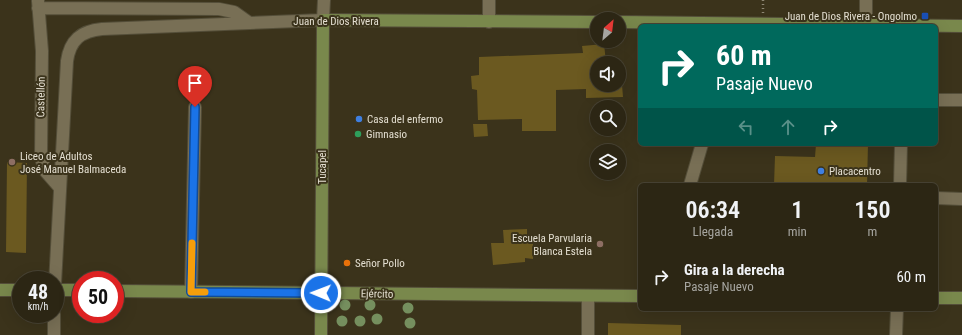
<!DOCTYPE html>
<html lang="es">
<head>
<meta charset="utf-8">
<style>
	:root { --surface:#2c2614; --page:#383222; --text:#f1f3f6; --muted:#a6a5a0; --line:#484334 }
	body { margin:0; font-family:"Roboto Condensed",sans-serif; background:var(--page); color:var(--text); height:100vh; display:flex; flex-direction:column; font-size:15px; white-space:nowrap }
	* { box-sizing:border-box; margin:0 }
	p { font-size:13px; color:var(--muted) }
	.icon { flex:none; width:22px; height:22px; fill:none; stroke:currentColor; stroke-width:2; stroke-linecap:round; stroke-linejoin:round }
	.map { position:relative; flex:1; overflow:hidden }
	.panel { position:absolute; left:638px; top:183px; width:300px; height:128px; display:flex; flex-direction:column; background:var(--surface); border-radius:6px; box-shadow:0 4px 16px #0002,0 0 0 1px var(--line) }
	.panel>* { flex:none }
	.guide { position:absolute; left:638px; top:24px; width:300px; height:122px; border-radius:6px; box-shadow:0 4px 16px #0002,0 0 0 1px var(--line); background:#00695c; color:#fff; overflow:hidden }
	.needle { width:26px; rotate:28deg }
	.controls { position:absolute; left:590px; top:12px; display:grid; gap:8px }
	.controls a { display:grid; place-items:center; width:36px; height:36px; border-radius:50%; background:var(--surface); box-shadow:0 4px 16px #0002,0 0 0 1px var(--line); font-size:20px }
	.speed { position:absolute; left:12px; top:271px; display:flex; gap:8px; font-size:20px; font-weight:700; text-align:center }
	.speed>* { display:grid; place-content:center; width:52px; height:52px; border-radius:50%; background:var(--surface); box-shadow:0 4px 16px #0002,0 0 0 1px var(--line); line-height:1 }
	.speed small { font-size:10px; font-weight:400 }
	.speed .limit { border:6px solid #d22; background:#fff; color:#111 }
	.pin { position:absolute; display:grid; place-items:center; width:34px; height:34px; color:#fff; margin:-41px -17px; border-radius:50% 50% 50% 0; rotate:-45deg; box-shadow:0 0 4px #0007 }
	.pin .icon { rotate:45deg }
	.me { position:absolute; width:44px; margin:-22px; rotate:271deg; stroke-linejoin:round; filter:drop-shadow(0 0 3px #0008) }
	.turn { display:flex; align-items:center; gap:14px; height:84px; padding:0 12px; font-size:18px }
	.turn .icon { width:52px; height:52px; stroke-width:2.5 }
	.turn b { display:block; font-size:28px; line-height:34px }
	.lanes { display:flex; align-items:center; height:38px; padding:0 12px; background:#0003; justify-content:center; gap:20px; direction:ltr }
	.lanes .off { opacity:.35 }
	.eta { display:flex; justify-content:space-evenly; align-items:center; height:68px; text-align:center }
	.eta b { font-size:24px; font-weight:600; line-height:28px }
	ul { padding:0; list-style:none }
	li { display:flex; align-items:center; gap:12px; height:52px; padding:0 12px }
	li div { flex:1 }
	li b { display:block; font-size:15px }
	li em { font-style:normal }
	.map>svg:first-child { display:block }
	.building { fill:#6b5920 }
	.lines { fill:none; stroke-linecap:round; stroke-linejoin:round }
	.minor-casing { stroke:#544e39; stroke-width:14 }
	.major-casing { stroke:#544e39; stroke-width:14 }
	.path { stroke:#8d8673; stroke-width:2.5; stroke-dasharray:1 3; stroke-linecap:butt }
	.minor { stroke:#786f55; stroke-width:12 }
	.major { stroke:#79884c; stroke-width:12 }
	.tree { fill:#758f5e }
	.route-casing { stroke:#114b97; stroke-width:10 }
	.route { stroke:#1a73e8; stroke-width:7 }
	.slow { stroke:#f59e0b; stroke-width:7 }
	.transit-dot { fill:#1a4fb4; stroke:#3b331b; stroke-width:1.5 }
	.shop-dot { fill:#3f7fe0; stroke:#3b331b; stroke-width:1.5 }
	.leisure-dot { fill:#2e9e5b; stroke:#3b331b; stroke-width:1.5 }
	.education-dot { fill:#8d6e63; stroke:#3b331b; stroke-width:1.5 }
	.food-dot { fill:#e8710a; stroke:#3b331b; stroke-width:1.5 }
	.labels { text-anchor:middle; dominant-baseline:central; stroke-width:4; stroke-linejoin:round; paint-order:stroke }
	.poi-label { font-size:11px; fill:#e3ded0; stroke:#3b331b; text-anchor:start }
	.street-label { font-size:11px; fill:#e3ded0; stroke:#3b331b }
</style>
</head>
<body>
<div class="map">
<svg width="962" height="335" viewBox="0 0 962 335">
	<rect width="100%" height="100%" fill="#3b331b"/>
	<!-- building -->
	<path class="building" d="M604 44 606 62 597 63V85H622L623 97 586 98V89L556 90V131H522V119L478 120 477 90 472 89 471 76 479 75V57L583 53 582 46Z
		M473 124H487L488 136 474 137Z
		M816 144H868L867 185H774L775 156 815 157Z
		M7 162 27 163 26 253 6 252Z
		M527 229V240H533V259L525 258V262L493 265 491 243H504L503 230Z
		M608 323 681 325V335H608Z"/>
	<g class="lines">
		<!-- minor casing -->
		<g class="minor-casing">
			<path id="minor" d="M489 0V22
				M38 1 42 51 41 158 46 172 60 188
				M38 8 219 9 234 12 248 22
				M866 24V0
				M936 100H962
				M690 185 702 144
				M900 185 901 144
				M936 198 962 199
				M55 284 67 61C70 40 81 31 102 29L323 20 324 0
				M191 292 195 107
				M54 335V314
				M588 335V296
				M896 335 897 309"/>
		</g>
		<!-- major casing -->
		<g class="major-casing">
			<path id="major" d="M619 22 962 26
				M0 290H21
				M55 290H81
				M115 291 640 296
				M936 298H962
				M321 335 323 20 597 22"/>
		</g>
		<!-- path -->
		<path class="path" d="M763 0V13"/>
		<!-- minor -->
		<use href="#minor" class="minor"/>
		<!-- major -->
		<use href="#major" class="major"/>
	</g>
	<!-- trees -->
	<g class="tree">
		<circle cx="345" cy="305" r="5.5"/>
		<circle cx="370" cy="305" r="5.5"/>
		<circle cx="408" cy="308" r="5.5"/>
		<circle cx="377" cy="319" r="5.5"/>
		<circle cx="342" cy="321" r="5.5"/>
		<circle cx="360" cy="321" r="5.5"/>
		<circle cx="410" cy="323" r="5.5"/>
	</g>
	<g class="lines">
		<!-- route casing -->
		<g class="route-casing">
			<path id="route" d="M195 107 191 292 321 293"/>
		</g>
		<!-- route -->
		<use href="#route" class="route"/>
		<!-- slow -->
		<path class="slow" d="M192 243 191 292H205"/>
	</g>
	<!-- markers -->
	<rect class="transit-dot" x="921" y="12" width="8" height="8" rx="2"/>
	<g class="shop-dot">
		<circle cx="359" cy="119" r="4"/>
		<circle cx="821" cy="171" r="4"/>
	</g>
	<circle class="leisure-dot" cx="358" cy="134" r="4"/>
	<g class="education-dot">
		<circle cx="12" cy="162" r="4"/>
		<circle cx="600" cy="244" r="4"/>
	</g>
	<circle class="food-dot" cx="347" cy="263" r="4"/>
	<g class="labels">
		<!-- poi labels -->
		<g class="poi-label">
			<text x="917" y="16" text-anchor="end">Juan de Dios Rivera - Ongolmo</text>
			<text x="367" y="119">Casa del enfermo</text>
			<text x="366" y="134">Gimnasio</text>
			<text x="20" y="156">Liceo de Adultos<tspan x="20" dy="13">José Manuel Balmaceda</tspan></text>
			<text x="829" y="171">Placacentro</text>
			<text x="592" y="238" text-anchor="end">Escuela Parvularia<tspan x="592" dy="13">Blanca Estela</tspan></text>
			<text x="355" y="263">Señor Pollo</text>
		</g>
		<!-- street labels -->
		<g class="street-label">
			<text x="336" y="21">Juan de Dios Rivera</text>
			<text transform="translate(41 97) rotate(-89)">Castellón</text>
			<text transform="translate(322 167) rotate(-90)">Tucapel</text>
			<text transform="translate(377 294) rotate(1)">Ejército</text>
		</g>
	</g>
</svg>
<div class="controls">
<a><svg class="needle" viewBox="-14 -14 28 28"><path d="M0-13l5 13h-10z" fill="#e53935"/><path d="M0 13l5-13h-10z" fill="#a6a5a0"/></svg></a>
<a><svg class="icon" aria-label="sound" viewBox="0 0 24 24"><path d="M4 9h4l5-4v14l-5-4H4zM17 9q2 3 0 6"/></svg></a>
<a><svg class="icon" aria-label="search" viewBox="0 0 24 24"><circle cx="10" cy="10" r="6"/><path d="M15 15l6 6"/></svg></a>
<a><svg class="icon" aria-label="layers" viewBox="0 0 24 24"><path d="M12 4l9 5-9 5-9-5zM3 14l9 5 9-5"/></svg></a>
</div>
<div class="speed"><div>48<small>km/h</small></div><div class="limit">50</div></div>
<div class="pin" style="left:195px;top:107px;background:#d93025"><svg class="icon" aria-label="arrive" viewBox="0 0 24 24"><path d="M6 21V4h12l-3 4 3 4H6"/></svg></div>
<svg class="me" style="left:321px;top:293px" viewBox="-20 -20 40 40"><circle r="17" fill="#1a73e8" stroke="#fff" stroke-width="3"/><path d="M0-11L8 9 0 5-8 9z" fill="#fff"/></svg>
<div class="guide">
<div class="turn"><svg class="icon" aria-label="right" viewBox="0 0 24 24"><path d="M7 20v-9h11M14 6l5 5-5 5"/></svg><div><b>60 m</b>Pasaje Nuevo</div></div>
<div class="lanes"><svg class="icon off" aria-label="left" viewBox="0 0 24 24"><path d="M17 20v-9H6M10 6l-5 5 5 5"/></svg><svg class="icon off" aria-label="ahead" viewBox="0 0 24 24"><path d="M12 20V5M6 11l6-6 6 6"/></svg><svg class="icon" aria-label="right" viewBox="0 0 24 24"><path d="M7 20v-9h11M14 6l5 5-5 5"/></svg></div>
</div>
<section class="panel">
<div class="eta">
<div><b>06:34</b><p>Llegada</p></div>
<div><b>1</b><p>min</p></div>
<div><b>150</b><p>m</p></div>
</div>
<ul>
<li><svg class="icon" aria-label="right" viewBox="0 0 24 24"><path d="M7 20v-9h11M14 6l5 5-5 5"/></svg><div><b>Gira a la derecha</b><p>Pasaje Nuevo</p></div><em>60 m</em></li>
</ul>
</section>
</div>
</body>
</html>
